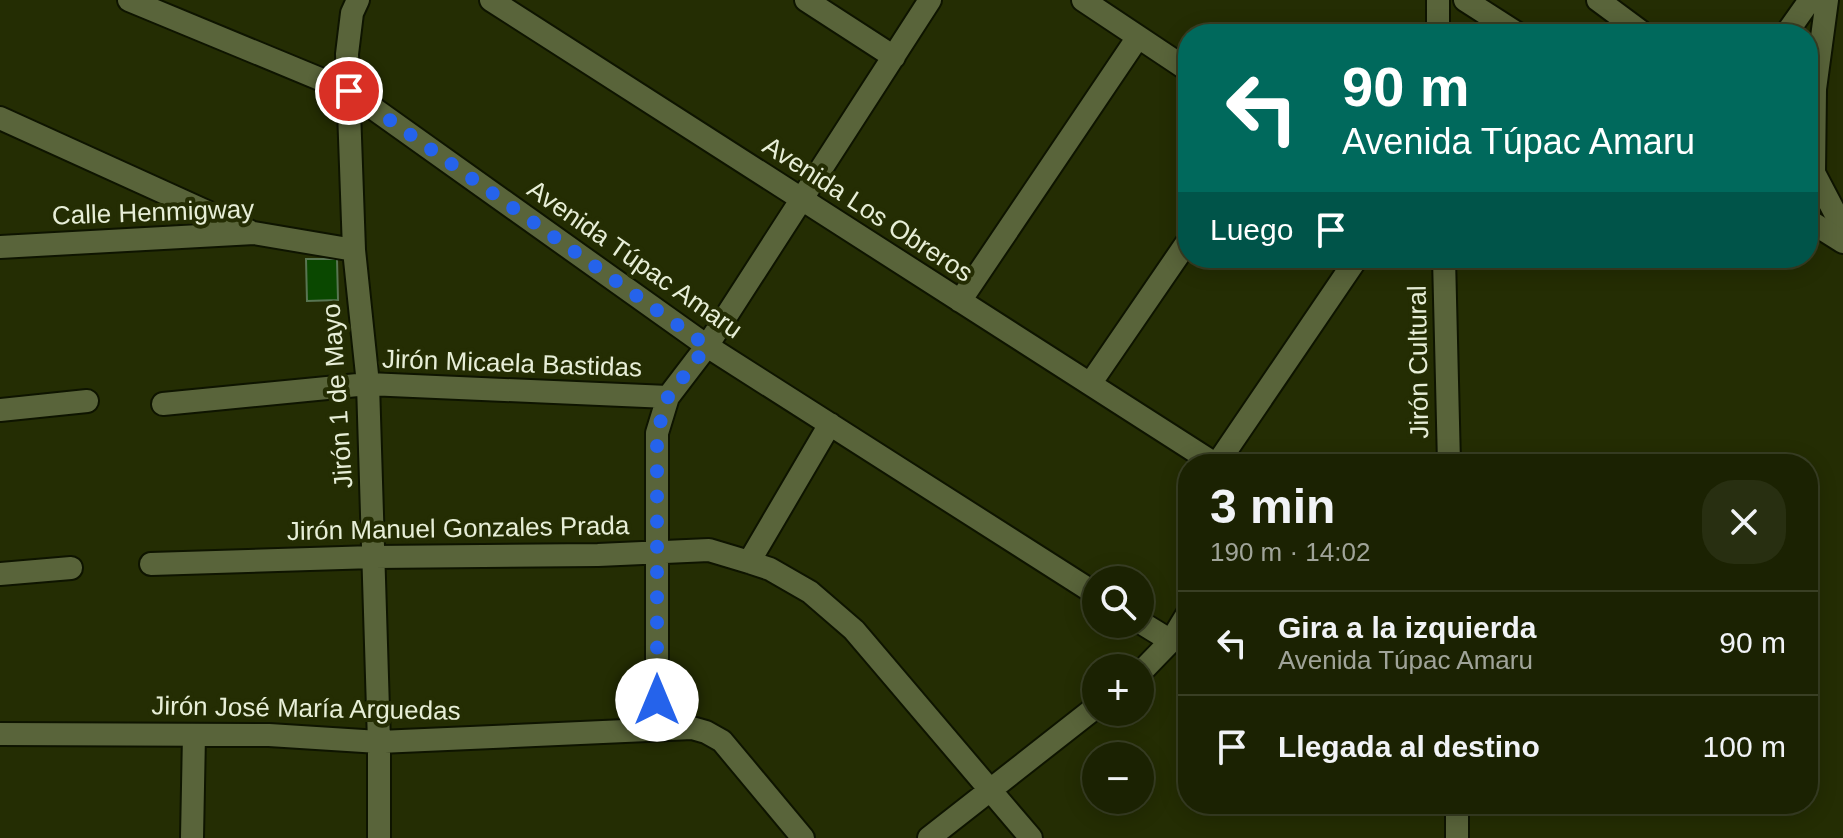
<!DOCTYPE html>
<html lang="es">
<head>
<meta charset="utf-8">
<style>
	:root { --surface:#1b2202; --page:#282f11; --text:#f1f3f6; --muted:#a0a499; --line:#393f24 }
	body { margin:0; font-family:Arial,sans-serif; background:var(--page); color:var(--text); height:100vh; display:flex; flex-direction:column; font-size:30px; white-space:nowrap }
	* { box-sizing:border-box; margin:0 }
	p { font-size:26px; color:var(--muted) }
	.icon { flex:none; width:44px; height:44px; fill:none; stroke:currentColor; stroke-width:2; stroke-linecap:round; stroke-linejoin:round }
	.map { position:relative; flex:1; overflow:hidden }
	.details { position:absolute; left:1178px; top:454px; width:640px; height:360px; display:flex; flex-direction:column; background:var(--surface); border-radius:32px; box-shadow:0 4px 20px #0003,0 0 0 2px var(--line) }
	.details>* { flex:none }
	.guide { position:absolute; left:1178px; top:24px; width:640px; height:244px; border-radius:32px; box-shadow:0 4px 20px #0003,0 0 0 2px var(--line); background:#00695c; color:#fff; overflow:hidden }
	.fabs { position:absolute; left:1082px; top:566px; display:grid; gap:16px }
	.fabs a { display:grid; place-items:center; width:72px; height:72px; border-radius:50%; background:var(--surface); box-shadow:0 4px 20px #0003,0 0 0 2px var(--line); font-size:40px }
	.pin { position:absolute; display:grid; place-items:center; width:68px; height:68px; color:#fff; margin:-34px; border:4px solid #fff; border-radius:50%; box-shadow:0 2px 8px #0007 }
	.me { position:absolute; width:88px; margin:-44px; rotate:0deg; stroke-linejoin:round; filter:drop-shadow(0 0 6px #0008) }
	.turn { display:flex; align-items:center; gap:28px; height:168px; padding:0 32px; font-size:36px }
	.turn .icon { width:104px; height:104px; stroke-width:2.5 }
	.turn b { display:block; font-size:56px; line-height:68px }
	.then { display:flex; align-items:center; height:76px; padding:0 32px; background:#0003; gap:16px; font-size:30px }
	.round { display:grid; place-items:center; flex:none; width:84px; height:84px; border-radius:32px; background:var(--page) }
	.headline { display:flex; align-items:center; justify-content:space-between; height:136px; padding:0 32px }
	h1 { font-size:48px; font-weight:800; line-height:60px }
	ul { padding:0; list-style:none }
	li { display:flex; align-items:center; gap:24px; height:104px; padding:0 32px; border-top:2px solid var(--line) }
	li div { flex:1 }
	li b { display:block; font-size:30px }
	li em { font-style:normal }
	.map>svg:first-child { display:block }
	.building { fill:#0a4800; stroke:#587552; stroke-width:2 }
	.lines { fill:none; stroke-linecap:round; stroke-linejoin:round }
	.minor-casing { stroke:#0e1400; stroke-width:26 }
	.tertiary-casing { stroke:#0e1400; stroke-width:26 }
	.minor { stroke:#59643a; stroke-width:22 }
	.tertiary { stroke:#59643a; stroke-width:22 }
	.route { stroke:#2563eb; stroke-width:14; stroke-dasharray:0 25.2 }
	.labels { text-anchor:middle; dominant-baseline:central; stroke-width:8; stroke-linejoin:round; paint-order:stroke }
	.street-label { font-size:26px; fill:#e7eed7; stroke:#242d03 }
</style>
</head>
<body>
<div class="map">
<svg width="1843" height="838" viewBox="0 0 1843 838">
	<rect width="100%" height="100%" fill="#242d03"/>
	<!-- building -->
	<path class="building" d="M306 259H337L338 300 307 301Z"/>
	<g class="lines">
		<!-- minor casing -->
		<g class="minor-casing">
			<path id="minor" d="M129 0 349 91 707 346 1096 594
				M358 0 352 13 347 54 354 250 368 384 379 742V838
				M491 0 1215 464
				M806 0 894 57
				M1083 0 1188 70
				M1438 0V34
				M1598 0 1644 34
				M1827 0 1815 89 1814 173 1843 228
				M1786 34 1810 0
				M0 118 249 231
				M0 247 254 233 354 250
				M1444 258 1449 464
				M960 301 1138 37
				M1090 384 1188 241
				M163 404 368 384 668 397
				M0 410 87 401
				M1217 464 1357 258
				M749 562 830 424
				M151 564 374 557 598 555 709 550 749 562 770 569 810 592 854 630 1031 838
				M0 574 71 568
				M1140 622 1171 641
				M1140 673 1171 641 1188 613
				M657 729V433L668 397 707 346 930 0
				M0 734 269 735 379 742 692 728 706 732 722 741 803 838
				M1457 804V838
				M192 838 194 735
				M929 838 1096 707"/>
		</g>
		<!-- tertiary casing -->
		<g class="tertiary-casing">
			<path id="tertiary" d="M1465 0 1518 34
				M1808 220 1843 242"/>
		</g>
		<!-- minor -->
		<use href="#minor" class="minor"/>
		<!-- tertiary -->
		<use href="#tertiary" class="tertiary"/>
	</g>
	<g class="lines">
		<!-- route -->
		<path class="route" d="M349 91 707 346 668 397 657 433V700"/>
	</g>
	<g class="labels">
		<!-- street labels -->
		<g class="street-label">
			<text transform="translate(868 209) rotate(33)">Avenida Los Obreros</text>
			<text transform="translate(153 212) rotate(-2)">Calle Henmigway</text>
			<text transform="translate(635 259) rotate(35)">Avenida Túpac Amaru</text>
			<text transform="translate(1418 362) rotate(-91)">Jirón Cultural</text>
			<text transform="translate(512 363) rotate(2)">Jirón Micaela Bastidas</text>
			<text transform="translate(337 396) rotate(-94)">Jirón 1 de Mayo</text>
			<text transform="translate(458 528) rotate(-1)">Jirón Manuel Gonzales Prada</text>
			<text transform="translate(306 708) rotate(1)">Jirón José María Arguedas</text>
		</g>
	</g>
</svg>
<div class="fabs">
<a><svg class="icon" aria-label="search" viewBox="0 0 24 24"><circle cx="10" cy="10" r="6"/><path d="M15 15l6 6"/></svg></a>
<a>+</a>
<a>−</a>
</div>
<div class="pin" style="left:349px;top:91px;background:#d93025"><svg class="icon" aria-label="arrive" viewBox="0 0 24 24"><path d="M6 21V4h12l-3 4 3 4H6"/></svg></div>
<svg class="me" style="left:657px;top:700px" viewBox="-20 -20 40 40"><circle r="19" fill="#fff"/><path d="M0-13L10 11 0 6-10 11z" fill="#2563eb"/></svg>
<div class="guide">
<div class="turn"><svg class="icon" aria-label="left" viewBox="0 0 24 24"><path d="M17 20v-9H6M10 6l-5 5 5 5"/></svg><div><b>90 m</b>Avenida Túpac Amaru</div></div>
<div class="then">Luego<svg class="icon" aria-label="arrive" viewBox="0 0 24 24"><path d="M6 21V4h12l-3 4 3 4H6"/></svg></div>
</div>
<section class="details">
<div class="headline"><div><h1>3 min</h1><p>190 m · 14:02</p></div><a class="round"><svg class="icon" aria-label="close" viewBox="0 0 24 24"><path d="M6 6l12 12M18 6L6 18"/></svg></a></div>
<ul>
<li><svg class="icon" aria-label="left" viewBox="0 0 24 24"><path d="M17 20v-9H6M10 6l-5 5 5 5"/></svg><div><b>Gira a la izquierda</b><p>Avenida Túpac Amaru</p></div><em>90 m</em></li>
<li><svg class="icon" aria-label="arrive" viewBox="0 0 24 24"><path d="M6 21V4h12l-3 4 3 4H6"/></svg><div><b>Llegada al destino</b></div><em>100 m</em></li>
</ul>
</section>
</div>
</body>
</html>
